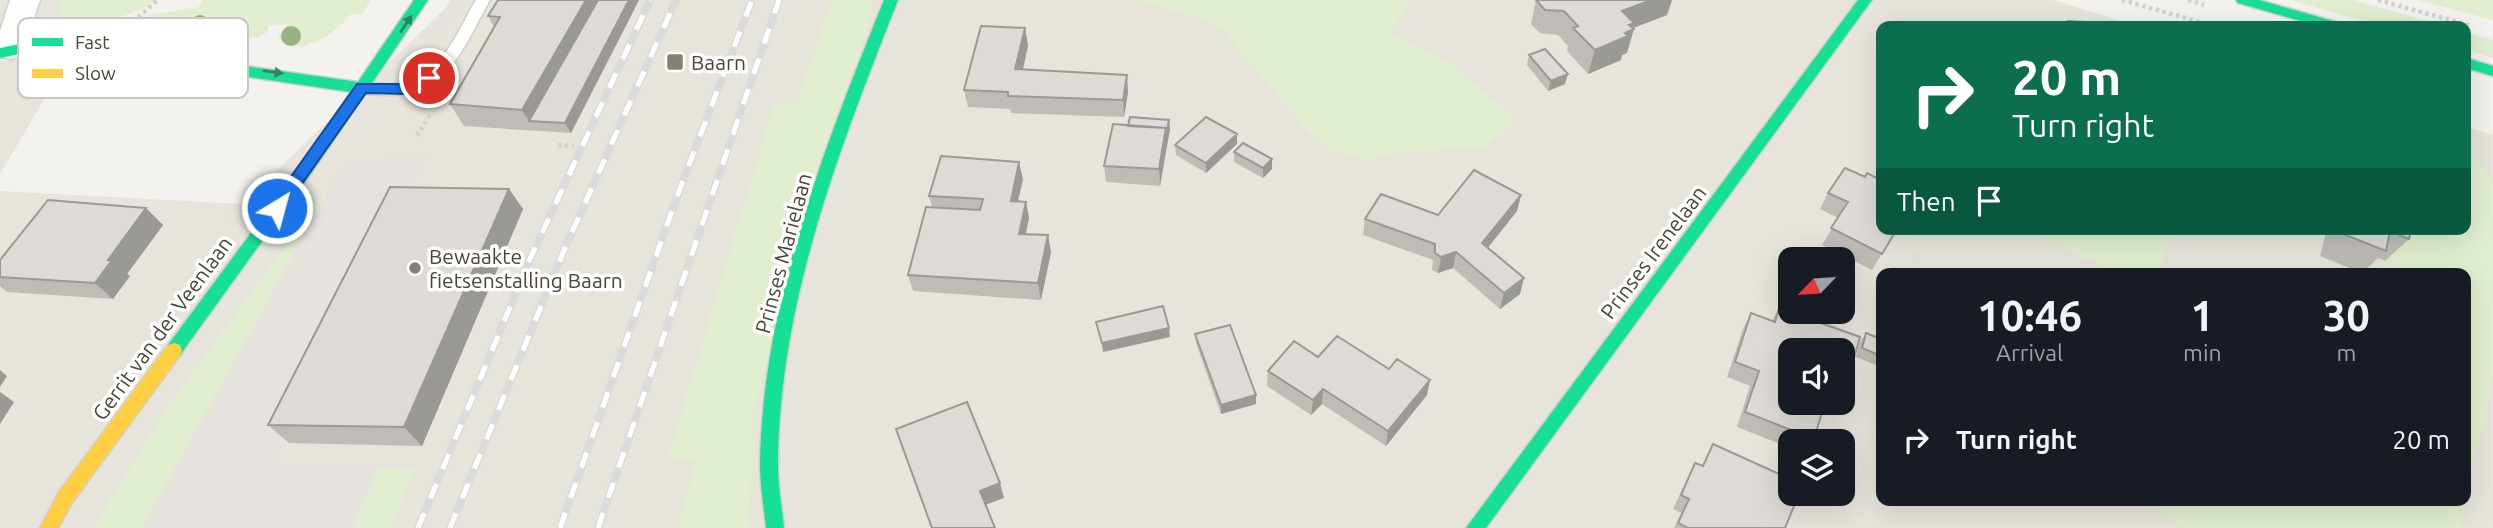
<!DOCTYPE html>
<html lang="en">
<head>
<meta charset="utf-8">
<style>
	:root { --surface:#171b24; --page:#242831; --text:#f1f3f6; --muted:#9ea1a6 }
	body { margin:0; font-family:Ubuntu,sans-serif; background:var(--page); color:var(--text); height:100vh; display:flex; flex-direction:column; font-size:26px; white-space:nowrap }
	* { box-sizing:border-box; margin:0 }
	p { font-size:23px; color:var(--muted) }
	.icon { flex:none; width:38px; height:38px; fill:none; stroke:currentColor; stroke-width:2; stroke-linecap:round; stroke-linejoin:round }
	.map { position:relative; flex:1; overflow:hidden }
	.panel { position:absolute; left:1876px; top:268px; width:595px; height:238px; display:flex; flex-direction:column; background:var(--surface); border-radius:14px; box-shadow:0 7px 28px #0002 }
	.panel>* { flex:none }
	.hud { position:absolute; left:1876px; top:21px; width:595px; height:214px; border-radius:14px; box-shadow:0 7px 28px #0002; background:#0b6e4f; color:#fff; overflow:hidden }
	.needle { width:46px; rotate:245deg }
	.controls { position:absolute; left:1778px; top:247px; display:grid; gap:14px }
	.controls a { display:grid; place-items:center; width:77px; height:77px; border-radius:14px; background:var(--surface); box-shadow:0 7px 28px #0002; font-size:35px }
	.pin { position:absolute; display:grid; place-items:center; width:60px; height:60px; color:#fff; margin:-30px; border:4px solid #fff; border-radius:50%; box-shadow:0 2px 7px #0007 }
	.me { position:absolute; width:77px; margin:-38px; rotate:37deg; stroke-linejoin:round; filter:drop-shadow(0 0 5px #0008) }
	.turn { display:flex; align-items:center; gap:24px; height:147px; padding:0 21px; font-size:32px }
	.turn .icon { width:91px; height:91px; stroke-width:2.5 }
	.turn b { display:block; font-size:49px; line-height:60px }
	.then { display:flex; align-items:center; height:66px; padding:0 21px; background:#0003; gap:14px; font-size:26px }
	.eta { display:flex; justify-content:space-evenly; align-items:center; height:119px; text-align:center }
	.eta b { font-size:42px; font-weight:700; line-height:49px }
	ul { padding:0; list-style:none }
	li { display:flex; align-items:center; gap:21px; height:105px; padding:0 21px }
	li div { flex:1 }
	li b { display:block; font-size:26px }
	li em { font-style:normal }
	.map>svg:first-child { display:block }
	.residential { fill:#e7e4dc; fill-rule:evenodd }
	.green { fill:#e1eecf }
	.parking { fill:#e6e3df }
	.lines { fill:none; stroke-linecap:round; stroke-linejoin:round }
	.lane-casing { stroke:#d2d0cb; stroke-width:3 }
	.street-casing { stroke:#d2d0cb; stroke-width:3 }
	.fast-casing { stroke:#d3cfc5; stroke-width:3 }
	.slow-casing { stroke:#d3cfc5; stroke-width:3 }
	.path { stroke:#d3d2cc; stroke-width:4.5; stroke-dasharray:3.5 3.5; stroke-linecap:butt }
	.lane { fill:#fdfdfc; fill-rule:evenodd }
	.street { fill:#fdfdfc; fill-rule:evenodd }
	.fast { fill:#16e098; fill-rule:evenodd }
	.slow { fill:#ffcf43; fill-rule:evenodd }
	.rail-casing { stroke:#dbdbda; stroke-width:8 }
	.rail { stroke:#fff; stroke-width:5; stroke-dasharray:16; stroke-linecap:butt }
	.tree { fill:#96b382 }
	.wall { fill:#bfbcb8 }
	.shaded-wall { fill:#9b9996 }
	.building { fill:#dedbd6; stroke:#9b9996; stroke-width:2 }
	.oneway { fill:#36825f }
	.route { fill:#1a73e8; stroke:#114b97; stroke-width:2 }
	.poi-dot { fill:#868178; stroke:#fff; stroke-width:2.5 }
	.labels { text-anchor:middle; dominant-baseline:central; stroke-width:7; stroke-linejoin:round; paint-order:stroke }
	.poi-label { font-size:21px; fill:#4b4439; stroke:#fff; text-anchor:start }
	.street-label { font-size:21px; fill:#4b4439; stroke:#fff }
	.key { fill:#fff; stroke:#c9c7c4; stroke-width:2 }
	.key-label { font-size:19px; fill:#4b4439 }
</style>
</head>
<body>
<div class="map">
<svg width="2493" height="528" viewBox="0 0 2493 528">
	<rect width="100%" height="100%" fill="#f4f2ee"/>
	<!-- residential -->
	<path class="residential" d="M0 0H103L0 174Z
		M454 0H2053L2138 26H1881V229H2466V127L2493 135V528H0V191L242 204ZM1790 259H1843V312H1790ZM1881 273H2466V500H1881ZM1790 350H1843V402H1790ZM1790 441H1843V494H1790Z"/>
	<!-- green -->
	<path class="green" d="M58 0H156C135 18 85 28 61 14Z
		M203 0H371L361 15 351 14C337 32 303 57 280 42L279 36 288 24 268 26V31C253 49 160 38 141 27L148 15 199 7Z
		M832 0H868L873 7 753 414 749 528H677L696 460 668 458 774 103 797 102Z
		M1134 0H1411L1390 34 1451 63 1517 120 1485 147 1398 153 1368 160 1332 152 1307 131 1222 29 1194 16Z
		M2289 0H2353L2445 26H2382Z
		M2417 0H2493V20Z
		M2466 32 2493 40V58L2466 50Z
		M2466 139 2493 183V375L2461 528H2186L2142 501 2466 500V273H2380L2392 229H2466Z
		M334 181 142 528H93L169 404Z
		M2031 229H2173L2159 273H2094L2097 265Z
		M378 468 415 469 391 528H351Z"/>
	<!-- parking -->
	<path class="parking" d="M450 0H464L424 63 400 79Z
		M386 154H428L275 459 283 466 378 468 351 528H142L334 181H338L347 164 377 165Z"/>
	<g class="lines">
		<!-- lane casing -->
		<g class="lane-casing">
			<path id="lane" d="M476 0H490C464 46 447 99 384 95 375 94 365 95 356 92L354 88 356 84 362 82C376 83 392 86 406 83 442 75 459 28 476 0Z"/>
		</g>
		<!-- street casing -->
		<g class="street-casing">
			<path id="street" d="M10 0H40L21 56 10 59 0 56V31Z"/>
		</g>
		<!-- fast casing -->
		<g class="fast-casing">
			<path id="fast" d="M414 0H428L312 172 180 355 174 357 168 355 166 350 168 345 302 164 351 92 78 52 35 51 0 58V48L35 41 78 42 358 82Z
				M884 0H898C839 150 779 302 778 465 778 486 782 507 784 528H766C764 507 760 486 760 464 763 301 824 149 884 0Z
				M1858 0H1872L1486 528H1466Z
				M2236 0H2259L2340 23 2342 26H2319L2238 3Z
				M2466 58 2493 66V76L2466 68Z"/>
		</g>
		<!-- slow casing -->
		<g class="slow-casing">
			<path id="slow" d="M174 343 180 345 182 350 180 355 71 504 58 528H40L59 492 168 345Z"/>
		</g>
		<!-- path -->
		<path class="path" d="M2122 0 2214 26
			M2188 0 2204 5
			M2378 0 2472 26
			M138 17 158 0
			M417 136 431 113
			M558 145 574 146"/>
		<!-- lane -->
		<use href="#lane" class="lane"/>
		<!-- street -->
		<use href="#street" class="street"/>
		<!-- fast -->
		<use href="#fast" class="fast"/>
		<!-- slow -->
		<use href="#slow" class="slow"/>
		<!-- rail casing -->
		<g class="rail-casing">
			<path id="rail" d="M418 528 530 259 650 0
				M450 528 565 248 676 0
				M560 528 679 191 752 0
				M598 528 779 0"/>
		</g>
		<!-- rail -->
		<use href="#rail" class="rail"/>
	</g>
	<!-- trees -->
	<g class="tree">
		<circle cx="200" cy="24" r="9"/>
		<circle cx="291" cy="36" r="10"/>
	</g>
	<!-- wall -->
	<path class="wall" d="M498 0H639L571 133 464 126 450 104 494 27 488 16Z
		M1536 0H1672L1667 15 1633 28 1627 53 1622 55 1621 60 1588 74 1567 51 1568 46 1558 35 1540 33 1531 24Z
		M1025 28 1028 46 1023 69 1128 92 1124 117 1011 113 1010 109 968 107 964 90Z
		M1529 55 1565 84 1548 91 1527 65Z
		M1169 120 1170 130 1160 186 1106 182 1104 166Z
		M1237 134V144L1206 173 1176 155 1175 145Z
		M1234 152 1272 169 1263 178 1234 162Z
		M1845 168 1897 229 1872 270 1822 245 1838 218 1820 209 1828 193Z
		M1023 179 1018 201 1026 202 1029 218 1026 234 1051 252 1041 300 913 291 908 275 932 207 929 196Z
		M509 189 523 209 422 446 289 443 268 425Z
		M1521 195 1517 211 1488 247 1520 294 1500 309 1453 268 1438 273 1432 270 1433 260 1363 235 1365 219 1438 215Z
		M163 225 127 274 130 276 113 299 7 292 0 286V260Z
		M2327 229H2411L2409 239 2385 261 2378 258 2362 273 2320 256Z
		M1779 308 1860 337 1849 376 1843 386V350H1790V402H1825L1813 441H1790V448L1737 427 1750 386 1727 377 1743 329 1751 313 1772 321Z
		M1866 333 1881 339V367L1856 357 1860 342Z
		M1195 334 1256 404 1221 414 1196 343Z
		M1318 357 1427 395 1386 446 1322 404 1311 415 1267 386 1268 371Z
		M1713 444 1785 528H1674L1681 513 1673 509 1688 477 1695 463 1702 466Z"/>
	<!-- shaded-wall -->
	<path class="shaded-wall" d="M586 0H609L529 121 535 131 522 110Z
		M629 0H639L571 133 565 123Z
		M1651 0H1672L1667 15 1633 28 1634 29 1627 53 1622 55 1621 60 1588 74 1595 50 1625 33 1622 11Z
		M1025 28 1028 46 1019 86 1015 69Z
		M1568 74 1565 84 1548 91 1551 81Z
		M1127 75 1128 92 1124 117 1123 100Z
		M1169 120 1170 130 1167 145 1166 136Z
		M1166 128 1167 145 1160 186 1159 169Z
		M1237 134V144L1206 173V163Z
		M1272 159V169L1263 178V168Z
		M1019 162 1023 179 1014 217 1011 201Z
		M509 189 523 209 422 446 404 427Z
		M1521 195 1517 211 1479 259 1482 243Z
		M1026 202 1029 218 1022 250 1019 234Z
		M146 208 163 225 127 274 130 276 113 299 95 283 108 260Z
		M1048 235 1051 252 1041 300 1038 283Z
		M1456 252 1453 268 1438 273 1441 257Z
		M1524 278 1520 294 1500 309 1504 293Z
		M1169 328 1170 337 1103 352 1102 343Z
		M0 370 7 376 0 387Z
		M1430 380 1427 395 1386 446 1388 431Z
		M1323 389 1322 404 1311 415 1313 400Z
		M0 392 14 402 0 424Z
		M1256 395V404L1221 414V405Z
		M1000 483 1004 498 985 505 980 491Z"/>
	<!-- building -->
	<path class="building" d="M498 0H586L522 110 450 104 500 17 488 16Z
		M598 0H629L565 123 529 121Z
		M1536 0H1651L1622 11 1634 23 1629 25 1634 29 1625 33 1628 36 1595 50 1573 28 1578 26 1564 11 1545 10Z
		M2067 21 2087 22 2096 26H2062Z
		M981 26 1025 28 1015 69 1127 75 1123 100 1008 96V92L964 90Z
		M1545 49 1568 74 1551 81 1529 55Z
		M1130 117 1169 120 1166 136V128L1128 126Z
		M1206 117 1237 134 1206 163 1175 145Z
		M1113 124 1166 128 1159 169 1104 166Z
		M1243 143 1272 159 1263 168 1234 152Z
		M941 156 1019 162 1011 201 1026 202 1019 234 1048 235 1038 283 908 275 926 207 980 210 983 199 929 196Z
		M1845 168 1865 177 1867 173 1881 180V229H1897L1882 254 1831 228 1848 202 1828 193Z
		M1474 170 1521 195 1482 243 1524 278 1504 293 1456 252 1441 257 1435 253V244L1365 219 1381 194 1438 215Z
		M390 187 509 189 404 427 268 425Z
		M48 200 146 208 108 260H112L95 283 0 277V260Z
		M2344 229H2411L2409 239 2390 231 2386 251 2343 234Z
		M1163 306 1169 328 1102 343 1096 322Z
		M1779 308 1860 337 1849 376 1843 373V350H1790V402H1825L1814 439 1745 412 1759 371 1735 362 1751 313 1775 322Z
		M1230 325 1256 395 1221 405 1195 334Z
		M1866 333 1881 339V356L1862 348Z
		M1337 336 1389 369 1397 359 1430 380 1388 431 1323 389 1313 400 1268 371 1294 341 1318 357Z
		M967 402 1000 483 980 491 995 528H932L896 429Z
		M1713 444 1790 479V494H1799L1785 528H1688L1678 523 1689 499 1681 495 1695 463 1703 466Z"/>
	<!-- one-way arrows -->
	<defs><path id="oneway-solid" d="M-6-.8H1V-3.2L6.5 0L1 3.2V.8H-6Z" transform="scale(1.75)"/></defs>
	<g class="oneway">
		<use href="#oneway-solid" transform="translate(406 24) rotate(-56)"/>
		<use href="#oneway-solid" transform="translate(273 72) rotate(7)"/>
	</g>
	<!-- route -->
	<path class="route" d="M429 73 435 74V82L405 94 366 93 282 212H272V203L357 84H404Z"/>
	<!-- markers -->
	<g class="poi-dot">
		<rect x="666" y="53" width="18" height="18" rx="3.5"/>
		<circle cx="415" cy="268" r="7"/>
	</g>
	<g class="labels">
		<!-- poi labels -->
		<g class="poi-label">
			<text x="691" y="62">Baarn</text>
			<text x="429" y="256">Bewaakte<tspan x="429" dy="24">fietsenstalling Baarn</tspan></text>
		</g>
		<!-- street labels -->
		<g class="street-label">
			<text transform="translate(1653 252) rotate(-53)">Prinses Irenelaan</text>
			<text transform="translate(783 253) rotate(-75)">Prinses Marielaan</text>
			<text transform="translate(162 328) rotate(-54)">Gerrit van der Veenlaan</text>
		</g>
	</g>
	<!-- legend -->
	<rect x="18" y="18" width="230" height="80" rx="10" class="key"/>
	<rect x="32" y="38" width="31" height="8" fill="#16e098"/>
	<rect x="32" y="69" width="31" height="9" fill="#ffcf43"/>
	<g class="key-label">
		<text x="75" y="49">Fast</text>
		<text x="75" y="80">Slow</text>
	</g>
</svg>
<div class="controls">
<a><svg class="needle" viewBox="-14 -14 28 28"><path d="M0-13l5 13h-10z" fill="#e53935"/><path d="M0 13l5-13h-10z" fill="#9ea1a6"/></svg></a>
<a><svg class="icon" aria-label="sound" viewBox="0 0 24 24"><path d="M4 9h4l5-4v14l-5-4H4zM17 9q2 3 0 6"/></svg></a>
<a><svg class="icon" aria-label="layers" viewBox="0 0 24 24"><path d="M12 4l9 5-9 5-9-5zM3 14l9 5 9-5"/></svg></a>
</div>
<div class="pin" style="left:429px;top:78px;background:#d93025"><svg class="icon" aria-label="arrive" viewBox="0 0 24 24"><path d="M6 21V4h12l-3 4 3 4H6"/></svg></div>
<svg class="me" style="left:277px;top:208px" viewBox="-20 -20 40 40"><circle r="17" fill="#1a73e8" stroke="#fff" stroke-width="3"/><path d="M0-11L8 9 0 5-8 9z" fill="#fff"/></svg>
<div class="hud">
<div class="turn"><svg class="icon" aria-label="right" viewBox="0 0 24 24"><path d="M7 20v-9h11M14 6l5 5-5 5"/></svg><div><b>20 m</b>Turn right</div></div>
<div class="then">Then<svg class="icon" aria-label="arrive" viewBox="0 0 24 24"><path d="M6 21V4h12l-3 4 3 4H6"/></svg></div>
</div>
<section class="panel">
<div class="eta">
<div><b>10:46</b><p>Arrival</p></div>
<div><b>1</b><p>min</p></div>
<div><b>30</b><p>m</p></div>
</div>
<ul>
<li><svg class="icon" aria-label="right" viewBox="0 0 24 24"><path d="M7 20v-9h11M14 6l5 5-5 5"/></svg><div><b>Turn right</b></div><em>20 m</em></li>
</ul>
</section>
</div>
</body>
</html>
